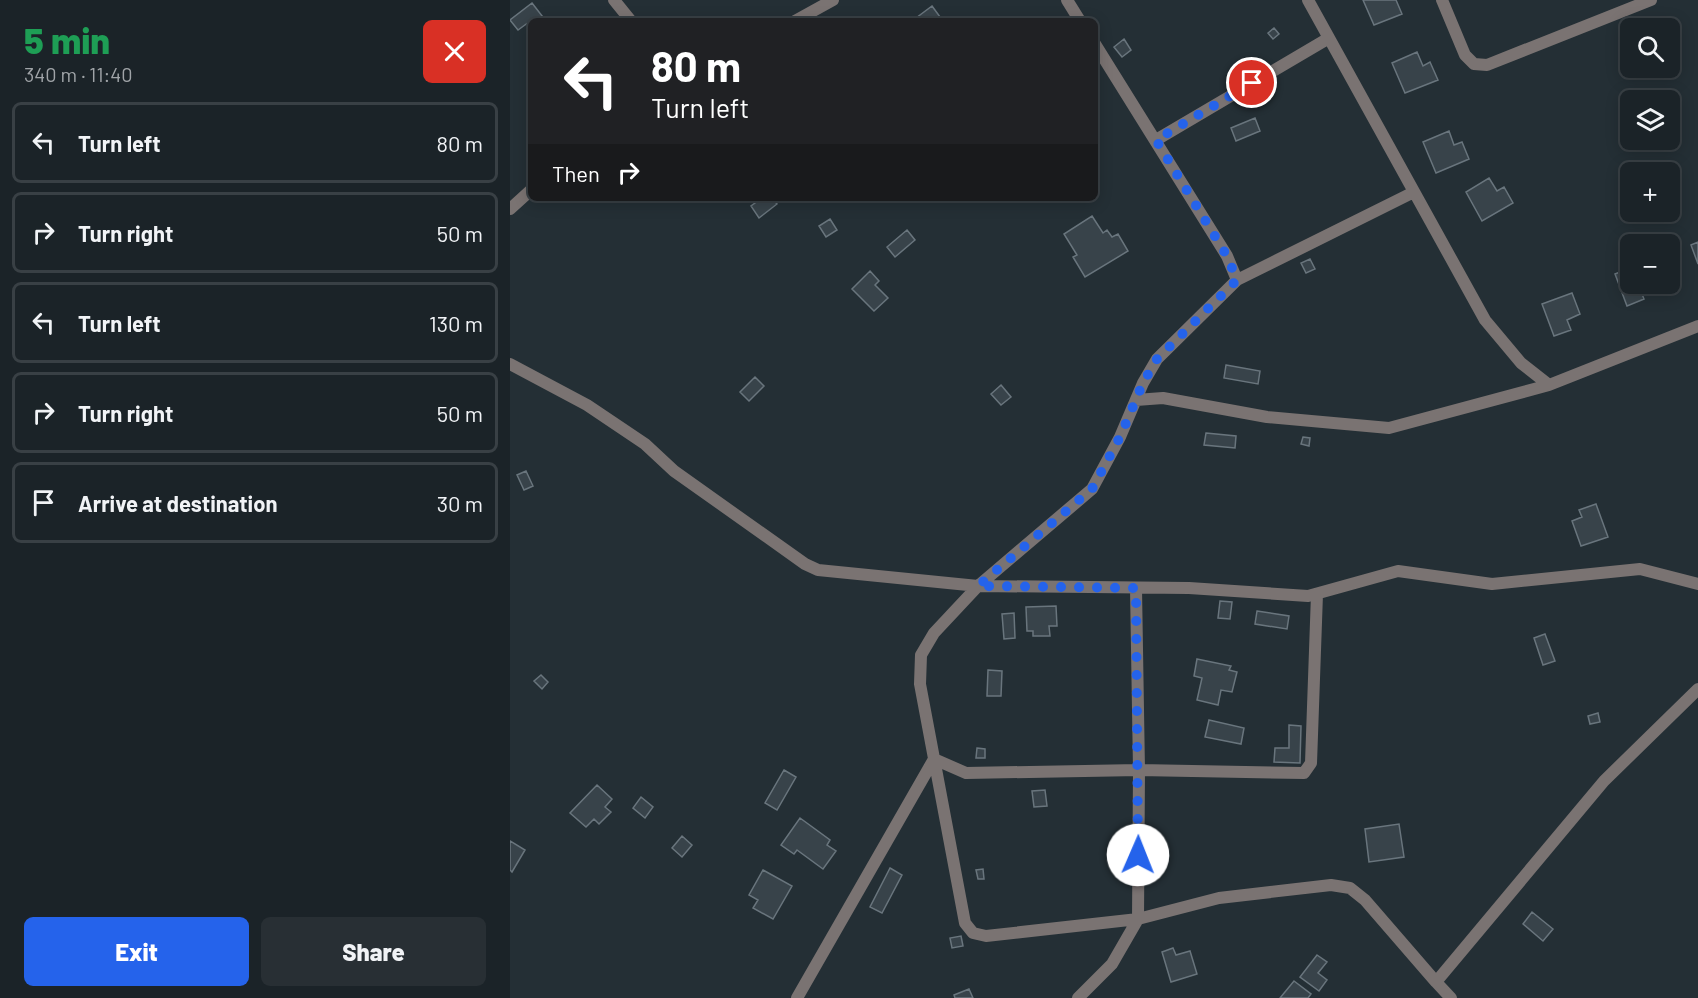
<!DOCTYPE html>
<html lang="en">
<head>
<meta charset="utf-8">
<style>
	:root { --surface:#1b2328; --page:#282f34; --text:#f1f3f6; --muted:#a0a4a8; --line:#394045; --accent:#2563eb }
	body { margin:0; font-family:Barlow,sans-serif; background:var(--page); color:var(--text); height:100vh; display:flex; flex-direction:column; font-size:22px; white-space:nowrap }
	* { box-sizing:border-box; margin:0 }
	p { font-size:20px; color:var(--muted) }
	.icon { flex:none; width:33px; height:33px; fill:none; stroke:currentColor; stroke-width:2; stroke-linecap:round; stroke-linejoin:round }
	.map { position:relative; flex:1; overflow:hidden }
	.details { display:flex; flex-direction:column; background:var(--surface); width:510px }
	.details>* { flex:none }
	.top-card { position:absolute; left:18px; top:18px; width:570px; height:183px; border-radius:9px; box-shadow:0 3px 15px #0003,0 0 0 2px var(--line); background:#202124; color:#fff; overflow:hidden }
	.tools { position:absolute; left:1110px; top:18px; display:grid; gap:12px }
	.tools a { display:grid; place-items:center; width:60px; height:60px; border-radius:9px; background:var(--surface); box-shadow:0 3px 15px #0003,0 0 0 2px var(--line); font-size:30px }
	.pin { position:absolute; display:grid; place-items:center; width:51px; height:51px; color:#fff; margin:-26px; border:3px solid #fff; border-radius:50%; box-shadow:0 2px 6px #0007 }
	.me { position:absolute; width:66px; margin:-33px; rotate:1deg; stroke-linejoin:round; filter:drop-shadow(0 0 4px #0008) }
	.turn { display:flex; align-items:center; gap:21px; height:126px; padding:0 24px; font-size:27px }
	.turn .icon { width:78px; height:78px; stroke-width:2.5 }
	.turn b { display:block; font-size:42px; line-height:51px }
	.then { display:flex; align-items:center; height:57px; padding:0 24px; background:#0003; gap:12px; font-size:22px }
	.round { display:grid; place-items:center; flex:none; width:63px; height:63px; border-radius:9px; background:var(--page) }
	.summary { display:flex; align-items:center; justify-content:space-between; height:102px; padding:0 24px }
	h1 { font-size:36px; font-weight:800; line-height:45px; color:#1e9e55 }
	.cta { display:flex; gap:12px; margin-top:auto; padding:12px 24px }
	.cta a { flex:1; height:69px; border-radius:9px; background:var(--accent); color:#fff; font-size:24px; font-weight:800; line-height:69px; text-align:center }
	.cta a+a { background:var(--page); color:var(--text) }
	ul { padding:0; list-style:none }
	li { display:flex; align-items:center; gap:18px; height:81px; margin:0 12px 9px; padding:0 12px; border:3px solid var(--line); border-radius:9px }
	li div { flex:1 }
	li b { display:block; font-size:22px }
	li em { font-style:normal }
	main { display:flex; flex:1; min-height:0 }
	.map>svg:first-child { display:block }
	.building { fill:#38434a; stroke:#69757d; stroke-width:1.5 }
	.lines { fill:none; stroke-linecap:round; stroke-linejoin:round }
	.street { stroke:#7a7372; stroke-width:12 }
	.route { stroke:#2563eb; stroke-width:10; stroke-dasharray:0 18 }
</style>
</head>
<body>
<main>
<section class="details">
<div class="summary"><div><h1>5 min</h1><p>340 m · 11:40</p></div><a class="round" style="background:#d93025;color:#fff"><svg class="icon" aria-label="close" viewBox="0 0 24 24"><path d="M6 6l12 12M18 6L6 18"/></svg></a></div>
<ul>
<li><svg class="icon" aria-label="left" viewBox="0 0 24 24"><path d="M17 20v-9H6M10 6l-5 5 5 5"/></svg><div><b>Turn left</b></div><em>80 m</em></li>
<li><svg class="icon" aria-label="right" viewBox="0 0 24 24"><path d="M7 20v-9h11M14 6l5 5-5 5"/></svg><div><b>Turn right</b></div><em>50 m</em></li>
<li><svg class="icon" aria-label="left" viewBox="0 0 24 24"><path d="M17 20v-9H6M10 6l-5 5 5 5"/></svg><div><b>Turn left</b></div><em>130 m</em></li>
<li><svg class="icon" aria-label="right" viewBox="0 0 24 24"><path d="M7 20v-9h11M14 6l5 5-5 5"/></svg><div><b>Turn right</b></div><em>50 m</em></li>
<li><svg class="icon" aria-label="arrive" viewBox="0 0 24 24"><path d="M6 21V4h12l-3 4 3 4H6"/></svg><div><b>Arrive at destination</b></div><em>30 m</em></li>
</ul>
<div class="cta"><a>Exit</a><a>Share</a></div>
</section>
<div class="map">
<svg width="1188" height="998" viewBox="0 0 1188 998">
	<rect width="100%" height="100%" fill="#242f35"/>
	<!-- building -->
	<path class="building" d="M853 0H886L892 14 864 25Z
		M22 3 36 21H21V25L19 22 8 30 0 20Z
		M422 6 433 21H402Z
		M764 28 769 34 763 39 758 33Z
		M614 39 621 50 612 57 604 47Z
		M907 52 913 66 920 62 928 80 895 93 882 63Z
		M745 118 750 131 726 141 721 128Z
		M939 131 944 145 952 142 959 159 926 173 913 142Z
		M979 178 987 191 994 187 1003 203 972 221 956 192Z
		M252 198H262L267 204 249 218 241 206Z
		M582 216 593 233 597 230 602 237 608 234 618 251 575 277 563 257 567 255 554 234Z
		M320 219 327 230 316 237 309 226Z
		M397 230 405 240 385 257 377 247Z
		M1188 242V264L1181 245Z
		M800 259 805 269 796 273 791 263Z
		M1120 268V284H1143L1130 289 1134 299 1117 306 1105 274Z
		M360 271 369 281 365 285 378 298 364 311 342 289Z
		M1062 293 1070 314 1057 320 1061 330 1044 336 1032 304Z
		M716 365 750 371 748 384 714 378Z
		M245 377 254 386 239 401 230 392Z
		M491 385 501 397 491 405 481 394Z
		M696 433 726 436 725 448 694 445Z
		M793 437 800 438 799 446 791 444Z
		M16 471 23 486 14 490 7 475Z
		M1086 504 1098 537 1071 546 1062 521 1072 517 1069 510Z
		M710 601 722 602 720 619 708 618Z
		M546 606 547 626H539L540 636H523V631H517L516 607Z
		M747 611 779 616 777 629 745 624Z
		M504 613 505 638 494 639 492 614Z
		M1035 634 1045 661 1033 665 1024 638Z
		M687 659 721 666 719 670 727 672 722 692 711 690 708 705 687 700 692 678 684 676Z
		M478 670 492 671 491 696H477Z
		M31 675 38 682 32 689 24 681Z
		M1088 713 1090 722 1080 724 1078 716Z
		M699 720 734 728 731 744 695 737Z
		M779 725 791 726 790 763 764 762 765 748H779Z
		M467 748 475 749V758H466Z
		M274 770 286 777 267 810 255 803Z
		M87 785 102 799 95 807 101 812 89 824 84 819 76 827 60 813Z
		M535 790 537 806 524 807 522 791Z
		M131 797 143 807 135 818 123 808Z
		M290 818 320 840 317 845 326 851 313 869 287 850 284 854 271 845Z
		M889 824 894 857 859 862 855 829Z
		M172 836 182 845 172 857 162 848Z
		M0 841 15 850 2 872 0 870Z
		M380 868 392 875 372 913 360 907Z
		M473 869 474 879H468L466 870Z
		M253 870 282 886 263 919 243 908 248 900 239 895Z
		M1022 912 1043 929 1033 941 1013 924Z
		M451 936 453 946 442 948 440 938Z
		M663 948 666 955 680 951 687 974 661 982 652 952Z
		M807 955 817 962 808 973 817 980 809 991 790 977Z
		M784 981 801 994 798 998H770Z
		M459 989 463 998H445L444 995Z"/>
	<g class="lines">
		<!-- street -->
		<path class="street" d="M104 0 121 21
			M557 0 570 21
			M798 0 975 320 1011 363 1039 385
			M932 0 955 55 964 64 977 65 1141 0
			M285 21 323 0
			M585 44 717 256 727 280
			M646 140 819 38
			M904 192 727 280 647 359 633 383 610 437 582 489 468 586 424 633 411 655 410 684 455 923 463 933 476 936 628 919 709 898 821 885 840 888 855 900 926 982
			M0 209 21 190
			M0 364 77 405 135 444 164 471 295 564 308 570 468 586 679 588 798 596 888 571 982 584 1130 569 1188 584
			M626 400 653 398 757 417 879 428 1039 385 1188 326
			M287 998 424 759 456 773 629 770 794 773 801 763 807 594
			M568 998 602 964 628 919 629 770 626 588
			M941 998 926 982 1094 781 1188 689"/>
	</g>
	<g class="lines">
		<!-- route -->
		<path class="route" d="M628 855 626 588 468 586 582 489 610 437 633 383 647 359 727 280 717 256 646 140 742 83"/>
	</g>
</svg>
<div class="tools">
<a><svg class="icon" aria-label="search" viewBox="0 0 24 24"><circle cx="10" cy="10" r="6"/><path d="M15 15l6 6"/></svg></a>
<a><svg class="icon" aria-label="layers" viewBox="0 0 24 24"><path d="M12 4l9 5-9 5-9-5zM3 14l9 5 9-5"/></svg></a>
<a>+</a>
<a>−</a>
</div>
<div class="pin" style="left:742px;top:83px;background:#d93025"><svg class="icon" aria-label="arrive" viewBox="0 0 24 24"><path d="M6 21V4h12l-3 4 3 4H6"/></svg></div>
<svg class="me" style="left:628px;top:855px" viewBox="-20 -20 40 40"><circle r="19" fill="#fff"/><path d="M0-13L10 11 0 6-10 11z" fill="#2563eb"/></svg>
<div class="top-card">
<div class="turn"><svg class="icon" aria-label="left" viewBox="0 0 24 24"><path d="M17 20v-9H6M10 6l-5 5 5 5"/></svg><div><b>80 m</b>Turn left</div></div>
<div class="then">Then<svg class="icon" aria-label="right" viewBox="0 0 24 24"><path d="M7 20v-9h11M14 6l5 5-5 5"/></svg></div>
</div>
</div>
</main>
</body>
</html>
